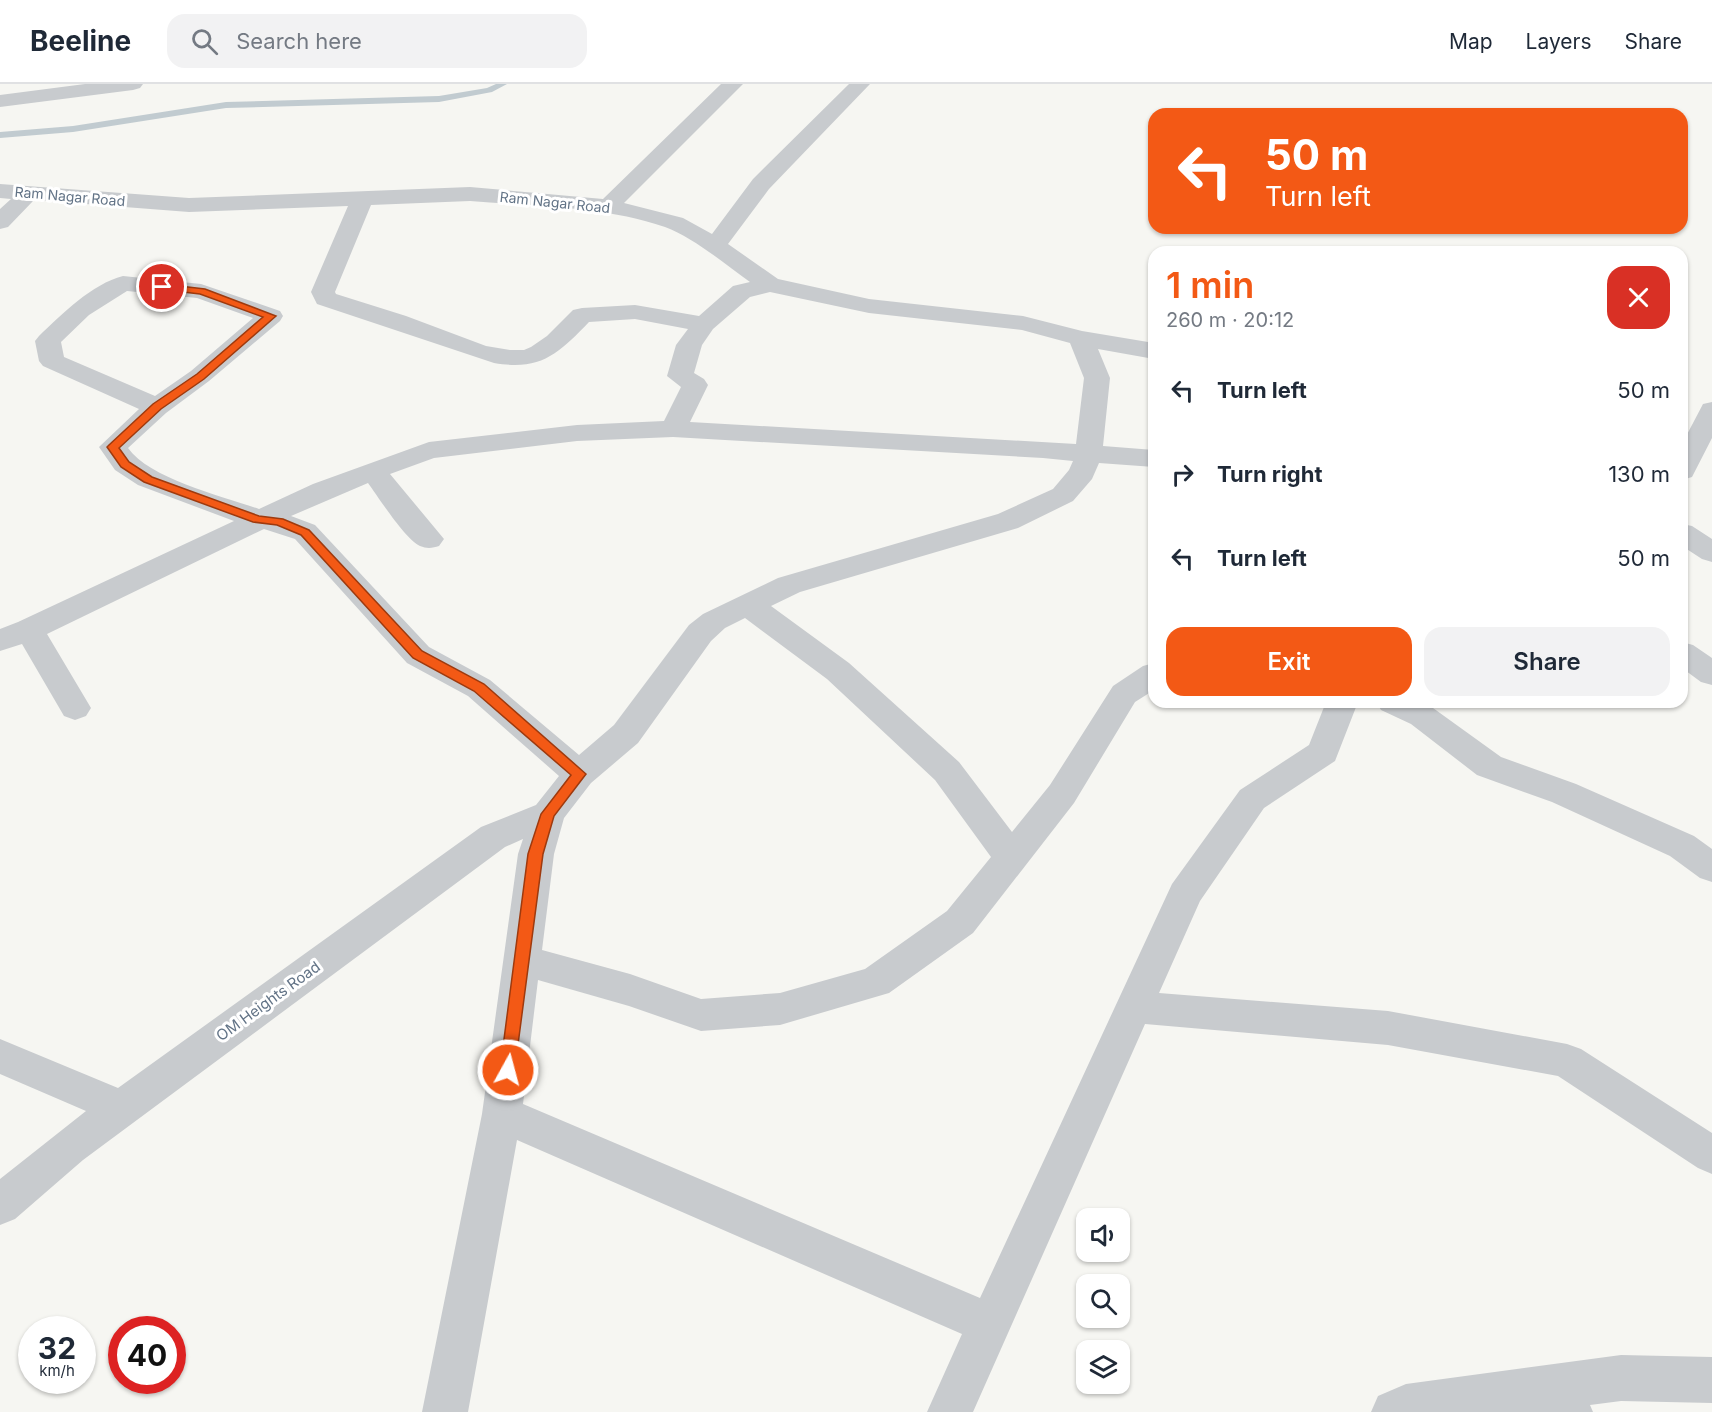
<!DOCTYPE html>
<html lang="en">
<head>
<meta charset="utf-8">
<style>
	:root { --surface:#fff; --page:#f2f2f3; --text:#1f2937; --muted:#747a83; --line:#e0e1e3; --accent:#f35915 }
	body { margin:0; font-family:Inter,sans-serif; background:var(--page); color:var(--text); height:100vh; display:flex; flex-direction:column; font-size:22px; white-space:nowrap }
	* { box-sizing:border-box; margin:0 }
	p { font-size:20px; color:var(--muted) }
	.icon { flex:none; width:33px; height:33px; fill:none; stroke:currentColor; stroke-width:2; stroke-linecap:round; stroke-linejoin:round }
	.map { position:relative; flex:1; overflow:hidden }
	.panel { position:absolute; left:1148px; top:162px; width:540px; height:462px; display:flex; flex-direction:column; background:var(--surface); border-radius:18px; box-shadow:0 2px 4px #0004 }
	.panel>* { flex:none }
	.guide { position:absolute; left:1148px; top:24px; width:540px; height:126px; border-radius:18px; box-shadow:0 2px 4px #0004; background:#f35915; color:#fff; overflow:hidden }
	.controls { position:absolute; left:1076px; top:1124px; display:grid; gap:12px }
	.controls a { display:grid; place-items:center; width:54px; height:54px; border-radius:12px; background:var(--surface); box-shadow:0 2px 4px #0004; font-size:30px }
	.speed { position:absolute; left:18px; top:1232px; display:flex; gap:12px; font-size:30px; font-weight:700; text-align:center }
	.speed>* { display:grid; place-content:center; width:78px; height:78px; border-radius:50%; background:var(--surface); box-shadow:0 2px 4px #0004; line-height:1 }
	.speed small { font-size:15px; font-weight:400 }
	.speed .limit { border:9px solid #d22; background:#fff; color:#111 }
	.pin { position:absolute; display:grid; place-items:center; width:51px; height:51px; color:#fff; margin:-26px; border:3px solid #fff; border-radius:50%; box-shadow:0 2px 6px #0007 }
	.me { position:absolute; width:66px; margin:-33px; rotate:7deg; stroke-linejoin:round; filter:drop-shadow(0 0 4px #0008) }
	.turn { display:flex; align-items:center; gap:21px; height:126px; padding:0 18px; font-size:27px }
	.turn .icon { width:78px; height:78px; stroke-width:2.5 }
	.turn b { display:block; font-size:42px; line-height:51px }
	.round { display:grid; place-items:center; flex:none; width:63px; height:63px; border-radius:18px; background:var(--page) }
	.summary { display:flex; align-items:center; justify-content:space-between; height:102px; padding:0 18px }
	h1 { font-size:36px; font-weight:600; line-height:45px; color:var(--accent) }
	.action { display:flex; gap:12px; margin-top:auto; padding:12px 18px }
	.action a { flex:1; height:69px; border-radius:18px; background:var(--accent); color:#fff; font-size:24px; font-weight:600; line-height:69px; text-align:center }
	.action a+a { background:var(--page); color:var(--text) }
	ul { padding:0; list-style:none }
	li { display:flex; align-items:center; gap:18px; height:84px; padding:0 18px }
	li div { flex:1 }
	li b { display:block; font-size:22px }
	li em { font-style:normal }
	header { display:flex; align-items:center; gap:36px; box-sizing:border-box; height:84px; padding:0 30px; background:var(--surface); border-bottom:2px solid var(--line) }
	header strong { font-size:28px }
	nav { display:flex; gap:33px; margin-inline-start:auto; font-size:21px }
	.search { width:420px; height:54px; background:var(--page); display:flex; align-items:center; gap:15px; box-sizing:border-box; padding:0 21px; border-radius:18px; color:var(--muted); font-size:22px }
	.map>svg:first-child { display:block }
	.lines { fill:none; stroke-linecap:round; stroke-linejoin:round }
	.stream { fill:#c1cbd0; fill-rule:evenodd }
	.minor { fill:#c8cbce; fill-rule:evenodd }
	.route { fill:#f35915; stroke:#9e3a0e; stroke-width:1.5 }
	.labels { text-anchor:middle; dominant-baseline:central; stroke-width:6; stroke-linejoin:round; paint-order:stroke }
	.far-street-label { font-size:14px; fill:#627386; stroke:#fff }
	.street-label { font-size:15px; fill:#627386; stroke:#fff }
</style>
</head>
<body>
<header>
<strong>Beeline</strong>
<div class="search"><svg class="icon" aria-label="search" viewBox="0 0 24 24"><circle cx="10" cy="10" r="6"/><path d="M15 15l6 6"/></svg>Search here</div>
<nav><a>Map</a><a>Layers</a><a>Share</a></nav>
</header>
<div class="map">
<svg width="1712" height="1328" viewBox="0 0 1712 1328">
	<rect width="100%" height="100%" fill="#f6f6f2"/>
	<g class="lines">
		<!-- stream -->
		<path class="stream" d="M496 0H507L492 8 439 18 226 24 73 48 0 54V48L73 42 226 18 439 12 487 4Z"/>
		<!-- minor -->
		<path class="minor" d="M85 0H143L140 4 133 6 0 23V11Z
			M721 0H743L624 119 683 134 712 150 753 95 849 0H870L769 105 728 160 778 195 869 215 1023 232 1082 247 1154 259V275L1098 265 1110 294 1103 362 1154 366V383L1099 379 1092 395 1073 417 1018 444 800 508 771 522 849 579 959 678 1012 748 1050 701 1113 602 1143 582 1154 579V606L1135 618 1074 719 973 849 889 909 780 941 701 947 629 922 538 896 523 1020 980 1214 1172 800 1240 706 1309 661 1326 618H1358L1335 677 1264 724 1200 817 1159 909 1388 927 1567 960 1581 965 1712 1049V1090L1698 1084 1558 992 1388 961 1145 940 973 1328H927L962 1250 517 1056 468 1328H422L482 1030 518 770 523 755 505 763 83 1076 15 1135 0 1141V1095L86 1027 0 990V955L118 1004 481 743 536 721 559 692 468 612 407 579 295 455 264 445 47 550 91 624 86 632 75 636 64 632 22 560 0 567V545L18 538 234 437 138 401 115 386 99 363 139 325 43 282 39 277 35 257 39 252C62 230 92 200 123 192L201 200 280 227 283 232 280 237 209 297 166 329 128 364C150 395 222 412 259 425L313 400 429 358 577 341 664 337 681 303 667 292 676 261 688 245 635 235 589 238C558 270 541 287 494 279L317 220 311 208 348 122 189 128 34 116 8 143 0 145V125L11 115 0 114V100L189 114 470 103 603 115ZM470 117C535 122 603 122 665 143 694 154 725 180 750 198L733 202 699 232 635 221 582 224 573 226 547 252 531 263 524 266H510L486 262 406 232 336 210 335 208 371 121ZM127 207 197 214 253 234 191 287 155 312 64 273 61 258 89 231ZM770 208 869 229 1022 246 1070 259 1084 294 1076 360 690 338 708 301 704 295 694 289 702 261 713 245 750 213ZM673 353 1043 374 1073 377 1069 386 1053 405 998 430 778 494 703 530 689 541 614 641 579 671 490 596 429 563 315 441 291 432 368 399C379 414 405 455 420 462 427 465 433 464 439 462L444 455 390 390 434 374 577 357ZM745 534 827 595 935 696 991 773 947 827 865 885 780 909 701 915 630 890 542 866 554 770 564 734 591 699 638 659 711 557 725 544Z
			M1712 318V354L1692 393 1682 396V360L1703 320Z
			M1682 440 1692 442 1712 455V478L1702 475 1682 462Z
			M1682 558 1693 561 1712 574V601L1701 598 1682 584Z
			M1376 618H1421L1433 624 1501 673 1576 700 1694 752 1712 765V798L1700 794 1670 772 1552 718 1477 691 1411 640 1381 626Z
			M1621 1271 1712 1273V1319L1621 1317 1590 1321 1593 1328H1371L1378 1312 1406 1300Z"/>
	</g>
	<!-- route -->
	<path class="route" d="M162 200 205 205 276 232 204 295 161 325 119 364 129 378 152 393 259 432 283 435 309 446 422 567 484 600 586 690 554 732 543 770 514 991 508 993 502 991 500 986 528 770 541 730 571 691 474 607 413 574 301 451 277 441 253 438 144 398 121 383 107 363 109 361 153 320 197 290 263 233 200 210 158 205 157 203Z"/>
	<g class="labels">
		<!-- far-street labels -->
		<g class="far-street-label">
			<text transform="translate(70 112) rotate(5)">Ram Nagar Road</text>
			<text transform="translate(555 118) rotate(6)">Ram Nagar Road</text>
		</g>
		<!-- street labels -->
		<g class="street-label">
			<text transform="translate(268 917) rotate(-36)">OM Heights Road</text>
		</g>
	</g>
</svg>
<div class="controls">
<a><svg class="icon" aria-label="sound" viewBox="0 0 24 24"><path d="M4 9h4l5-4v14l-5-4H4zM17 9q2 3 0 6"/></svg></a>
<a><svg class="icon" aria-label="search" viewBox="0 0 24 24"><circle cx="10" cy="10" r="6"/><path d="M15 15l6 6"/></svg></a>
<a><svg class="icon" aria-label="layers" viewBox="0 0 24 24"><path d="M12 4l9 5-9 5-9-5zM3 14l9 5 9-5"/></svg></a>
</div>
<div class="speed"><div>32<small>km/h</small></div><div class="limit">40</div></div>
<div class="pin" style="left:162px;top:203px;background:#d93025"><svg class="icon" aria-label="arrive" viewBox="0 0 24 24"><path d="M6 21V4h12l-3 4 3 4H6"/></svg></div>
<svg class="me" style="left:508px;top:986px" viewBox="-20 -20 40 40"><circle r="17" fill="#f35915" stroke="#fff" stroke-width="3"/><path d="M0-11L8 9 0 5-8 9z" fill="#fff"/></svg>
<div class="guide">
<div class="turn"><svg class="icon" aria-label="left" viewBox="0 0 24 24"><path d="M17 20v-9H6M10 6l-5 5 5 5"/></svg><div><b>50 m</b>Turn left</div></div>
</div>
<section class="panel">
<div class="summary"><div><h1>1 min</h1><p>260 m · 20:12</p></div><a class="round" style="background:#d93025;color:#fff"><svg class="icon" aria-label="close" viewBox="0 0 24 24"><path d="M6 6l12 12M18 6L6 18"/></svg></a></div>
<ul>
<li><svg class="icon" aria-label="left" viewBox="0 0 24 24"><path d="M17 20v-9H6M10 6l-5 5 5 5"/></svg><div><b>Turn left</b></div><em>50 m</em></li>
<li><svg class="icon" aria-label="right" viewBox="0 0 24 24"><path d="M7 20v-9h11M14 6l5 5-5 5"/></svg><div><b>Turn right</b></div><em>130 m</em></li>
<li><svg class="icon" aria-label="left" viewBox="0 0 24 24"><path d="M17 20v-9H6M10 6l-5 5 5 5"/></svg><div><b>Turn left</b></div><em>50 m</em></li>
</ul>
<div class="action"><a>Exit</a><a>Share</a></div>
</section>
</div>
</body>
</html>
